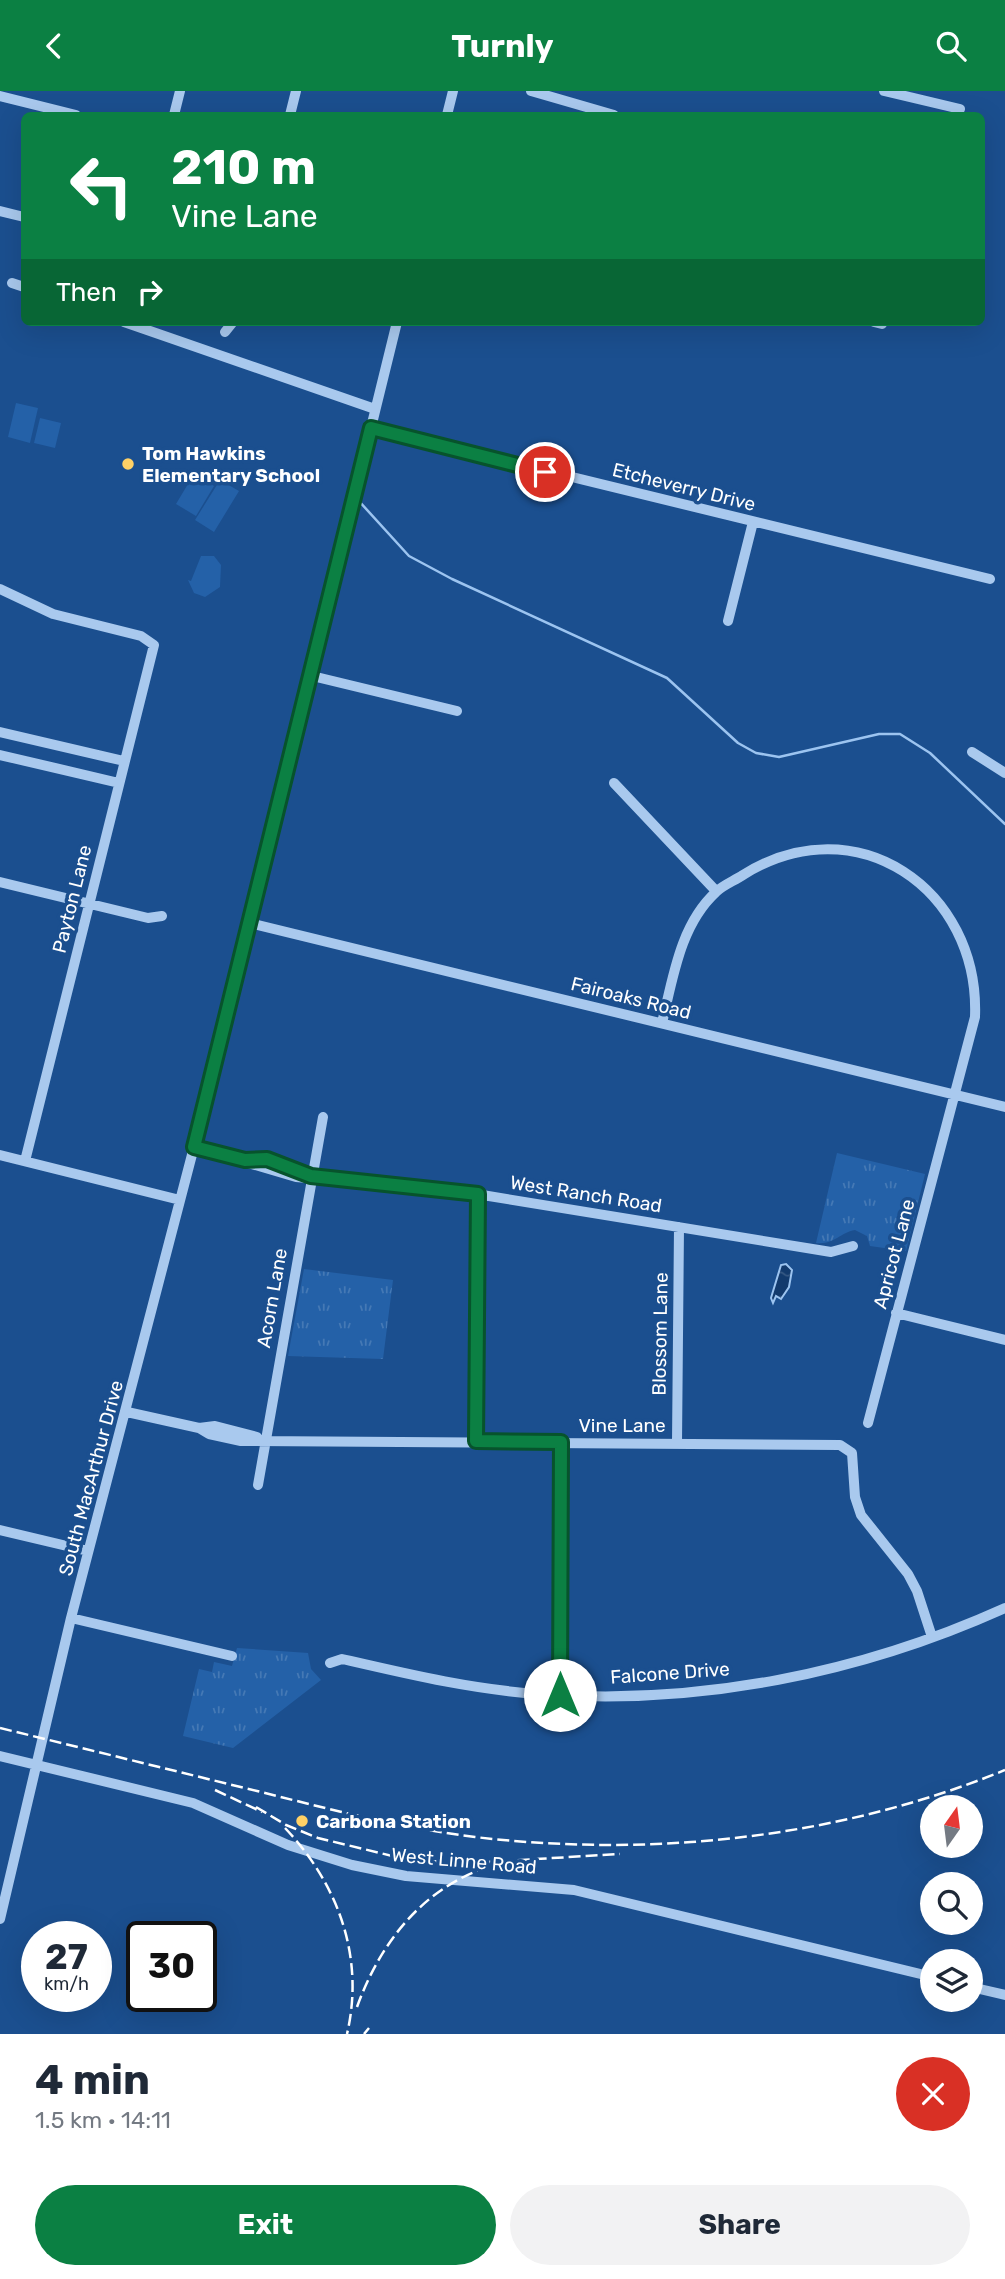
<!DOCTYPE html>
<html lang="en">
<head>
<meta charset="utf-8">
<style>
	:root { --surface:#fff; --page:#f2f2f3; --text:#1f2937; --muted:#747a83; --accent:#0b8043 }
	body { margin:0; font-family:Rubik,sans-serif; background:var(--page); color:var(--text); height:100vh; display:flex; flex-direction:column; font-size:26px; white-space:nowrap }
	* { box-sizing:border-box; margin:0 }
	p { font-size:23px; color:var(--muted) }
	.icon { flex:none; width:38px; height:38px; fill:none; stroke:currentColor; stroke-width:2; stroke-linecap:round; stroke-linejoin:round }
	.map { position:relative; height:1943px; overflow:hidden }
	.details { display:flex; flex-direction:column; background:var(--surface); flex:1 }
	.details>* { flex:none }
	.banner { position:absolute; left:21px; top:21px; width:964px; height:214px; border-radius:10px; box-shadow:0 7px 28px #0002; background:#0b8043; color:#fff; overflow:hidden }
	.needle { width:46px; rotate:14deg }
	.buttons { position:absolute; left:920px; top:1704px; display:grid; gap:14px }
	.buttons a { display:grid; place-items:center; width:63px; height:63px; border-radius:50%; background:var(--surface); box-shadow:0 7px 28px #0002; font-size:35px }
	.speed { position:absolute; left:21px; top:1830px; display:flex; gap:14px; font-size:35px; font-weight:700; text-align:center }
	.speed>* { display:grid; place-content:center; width:91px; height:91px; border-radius:50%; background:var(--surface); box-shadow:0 7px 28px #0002; line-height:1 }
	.speed small { font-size:18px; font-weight:400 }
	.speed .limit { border:4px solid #111; border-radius:10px; background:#fff; color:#111 }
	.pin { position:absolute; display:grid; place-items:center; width:60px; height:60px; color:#fff; margin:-30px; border:4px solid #fff; border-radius:50%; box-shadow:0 2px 7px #0007 }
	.me { position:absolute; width:77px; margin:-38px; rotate:0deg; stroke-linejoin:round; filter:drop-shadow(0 0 5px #0008) }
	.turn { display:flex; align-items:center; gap:24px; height:147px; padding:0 35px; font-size:32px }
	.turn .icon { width:91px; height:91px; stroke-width:2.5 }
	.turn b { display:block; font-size:49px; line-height:60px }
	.then { display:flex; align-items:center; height:66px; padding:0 35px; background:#0003; gap:14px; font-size:26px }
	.round { display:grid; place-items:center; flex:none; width:74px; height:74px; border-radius:37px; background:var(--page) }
	.overview { display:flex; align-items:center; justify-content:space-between; height:119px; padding:0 35px }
	h1 { font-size:42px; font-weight:700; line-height:52px }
	.cta { display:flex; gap:14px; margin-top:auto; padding:14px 35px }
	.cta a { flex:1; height:80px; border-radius:42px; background:var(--accent); color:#fff; font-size:28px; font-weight:700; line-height:80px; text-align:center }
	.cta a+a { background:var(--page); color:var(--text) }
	header { display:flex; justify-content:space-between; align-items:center; height:91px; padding:0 35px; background:var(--accent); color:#fff; font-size:32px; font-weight:700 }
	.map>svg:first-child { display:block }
	.grass { fill:url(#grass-tufts) }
	.green { fill:#2461a8 }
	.water { fill:url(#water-ripples); stroke:#9cc4f0; stroke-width:2 }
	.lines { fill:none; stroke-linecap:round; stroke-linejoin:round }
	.stream { stroke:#9cc4f0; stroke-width:2.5 }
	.minor { stroke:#a9c9ee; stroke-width:10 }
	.rail { stroke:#fff; stroke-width:2.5; stroke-dasharray:12 5; stroke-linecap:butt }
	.route-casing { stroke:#07532c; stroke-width:18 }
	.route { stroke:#0b8043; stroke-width:12 }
	.poi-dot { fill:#ffd166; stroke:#1b4f8f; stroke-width:2.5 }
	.labels { text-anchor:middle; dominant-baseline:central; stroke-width:7; stroke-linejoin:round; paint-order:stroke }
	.poi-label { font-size:19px; font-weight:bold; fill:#fff; stroke:#1b4f8f; text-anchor:start }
	.street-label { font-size:19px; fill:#fff; stroke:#1b4f8f }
</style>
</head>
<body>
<header><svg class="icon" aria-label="back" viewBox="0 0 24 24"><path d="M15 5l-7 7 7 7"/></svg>Turnly<svg class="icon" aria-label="search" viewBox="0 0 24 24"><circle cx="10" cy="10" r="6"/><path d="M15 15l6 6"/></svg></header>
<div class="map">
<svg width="1005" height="1943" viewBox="0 0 1005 1943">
	<defs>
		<pattern id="grass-tufts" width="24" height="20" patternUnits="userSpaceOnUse" patternTransform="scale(1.75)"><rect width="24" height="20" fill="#2461a8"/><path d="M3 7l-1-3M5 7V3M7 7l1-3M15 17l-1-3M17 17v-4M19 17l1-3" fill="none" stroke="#4579b5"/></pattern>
		<pattern id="water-ripples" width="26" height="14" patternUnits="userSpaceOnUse" patternTransform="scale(1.75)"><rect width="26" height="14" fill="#123a6d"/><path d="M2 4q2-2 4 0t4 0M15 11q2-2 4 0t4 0" fill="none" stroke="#365883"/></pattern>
	</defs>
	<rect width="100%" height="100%" fill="#1b4f8f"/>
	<!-- grass -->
	<path class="grass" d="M837 1062 925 1083 906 1160 870 1155 867 1145 855 1139C839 1142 834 1154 816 1152Z
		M304 1178 393 1189 383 1268 288 1265Z
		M237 1557 308 1562 311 1578 321 1589 233 1657 183 1645 199 1578 212 1581 214 1571 232 1575Z"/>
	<!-- green -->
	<path class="green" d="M16 312 38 317 30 352 8 346Z
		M40 327 61 332 55 357 34 352Z
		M194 383 214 395 196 425 176 413Z
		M220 389 239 400 214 441 195 429Z
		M201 465H214L221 474 220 496 205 506 194 502 188 489 191 490Z"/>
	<!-- water -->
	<path class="water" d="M786 1173 792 1179 789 1196 781 1208 776 1205 773 1212 771 1207 781 1174Z"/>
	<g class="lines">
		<!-- stream -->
		<path class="stream" d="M358 409 409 465 452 488 667 587 738 652 756 662 779 666 879 643H900L930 662 1005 733"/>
		<!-- minor -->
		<path class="minor" d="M531 0 614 24
			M884 0 960 18
			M0 5 76 24
			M174 24 180 0
			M290 24 296 0
			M447 24 453 0
			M0 120 24 126
			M12 192 24 196
			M124 231 375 318
			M874 231 882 233
			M225 241 233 231
			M371 337 990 488
			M0 498 53 523 141 545 154 554 25 1070
			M728 530 753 431
			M308 584 457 620
			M0 641 124 670
			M972 661 1005 682
			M0 664 119 692
			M614 692 716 800
			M0 791 148 827 162 825
			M249 832 1005 1016
			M662 932C673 887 680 834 716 801 723 794 734 790 743 784 856 713 980 798 975 926L868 1332
			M194 1056 296 1086 464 1101 831 1161 853 1155
			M0 1064 180 1109
			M245 1069 267 1068 307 1084
			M896 1222 1005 1249
			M127 1321 199 1337 215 1335 257 1346
			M199 1337 209 1343 241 1350 840 1354 852 1362 855 1406 861 1424 908 1483 917 1500 932 1546
			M476 1350 478 1103
			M677 1352 679 1136
			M258 1394 323 1026
			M0 1439 88 1460
			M71 1527 232 1565
			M330 1572 342 1568C407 1583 474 1599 540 1603 699 1615 861 1582 1005 1517
			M560 1604 561 1351
			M0 1665 193 1712 288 1754 352 1774 406 1785 574 1799 933 1886
			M0 1828 71 1527 194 1056 397 231
			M971 1896 1005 1904"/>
		<!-- rail -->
		<path class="rail" d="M0 1637C86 1658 171 1679 257 1700 329 1718 401 1737 475 1746 653 1767 839 1747 1005 1679
			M215 1699 262 1721
			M256 1716 286 1734 318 1747 409 1769 470 1772 620 1763
			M285 1737C338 1793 365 1866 347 1943
			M357 1916C380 1852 423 1796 491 1775
			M364 1943 369 1937"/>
	</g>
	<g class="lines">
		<!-- route casing -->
		<g class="route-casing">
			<path id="route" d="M545 381 371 337 194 1056 245 1069 267 1068 311 1085 478 1103 476 1350 561 1351 560 1604"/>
		</g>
		<!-- route -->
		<use href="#route" class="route"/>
	</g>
	<!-- markers -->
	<g class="poi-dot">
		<circle cx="128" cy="373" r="7"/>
		<circle cx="302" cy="1730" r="7"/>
	</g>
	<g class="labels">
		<!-- poi labels -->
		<g class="poi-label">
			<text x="142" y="362">Tom Hawkins<tspan x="142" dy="22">Elementary School</tspan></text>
			<text x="316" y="1730">Carbona Station</text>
		</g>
		<!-- street labels -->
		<g class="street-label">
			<text transform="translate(684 396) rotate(14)">Etcheverry Drive</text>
			<text transform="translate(72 808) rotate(-76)">Payton Lane</text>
			<text transform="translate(631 907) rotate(14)">Fairoaks Road</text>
			<text transform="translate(586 1103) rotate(9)">West Ranch Road</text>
			<text transform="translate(894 1163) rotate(-75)">Apricot Lane</text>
			<text transform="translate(272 1207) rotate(-80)">Acorn Lane</text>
			<text transform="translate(660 1243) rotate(-89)">Blossom Lane</text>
			<text x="622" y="1334">Vine Lane</text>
			<text transform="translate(91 1387) rotate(-75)">South MacArthur Drive</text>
			<text transform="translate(670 1582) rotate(-4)">Falcone Drive</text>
			<text transform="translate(464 1770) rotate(5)">West Linne Road</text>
		</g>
	</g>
</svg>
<div class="buttons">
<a><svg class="needle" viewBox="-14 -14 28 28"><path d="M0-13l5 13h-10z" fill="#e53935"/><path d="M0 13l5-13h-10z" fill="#747a83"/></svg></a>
<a><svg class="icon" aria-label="search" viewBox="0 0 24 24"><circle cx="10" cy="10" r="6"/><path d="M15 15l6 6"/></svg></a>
<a><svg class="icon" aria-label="layers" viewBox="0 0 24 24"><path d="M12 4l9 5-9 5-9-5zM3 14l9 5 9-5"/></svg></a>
</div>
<div class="speed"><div>27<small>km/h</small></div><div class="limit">30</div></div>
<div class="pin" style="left:545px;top:381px;background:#d93025"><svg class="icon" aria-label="arrive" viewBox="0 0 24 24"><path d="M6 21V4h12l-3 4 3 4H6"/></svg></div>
<svg class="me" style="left:560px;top:1604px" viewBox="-20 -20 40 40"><circle r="19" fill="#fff"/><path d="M0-13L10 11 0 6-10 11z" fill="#0b8043"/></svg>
<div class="banner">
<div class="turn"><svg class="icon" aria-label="left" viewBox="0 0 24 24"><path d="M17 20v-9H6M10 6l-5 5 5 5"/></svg><div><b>210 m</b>Vine Lane</div></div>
<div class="then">Then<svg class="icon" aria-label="right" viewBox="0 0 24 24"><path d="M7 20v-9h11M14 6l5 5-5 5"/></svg></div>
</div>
</div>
<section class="details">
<div class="overview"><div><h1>4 min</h1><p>1.5 km · 14:11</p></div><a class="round" style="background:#d93025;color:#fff"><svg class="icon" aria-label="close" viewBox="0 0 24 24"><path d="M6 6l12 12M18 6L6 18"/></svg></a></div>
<div class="cta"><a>Exit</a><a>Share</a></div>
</section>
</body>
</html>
